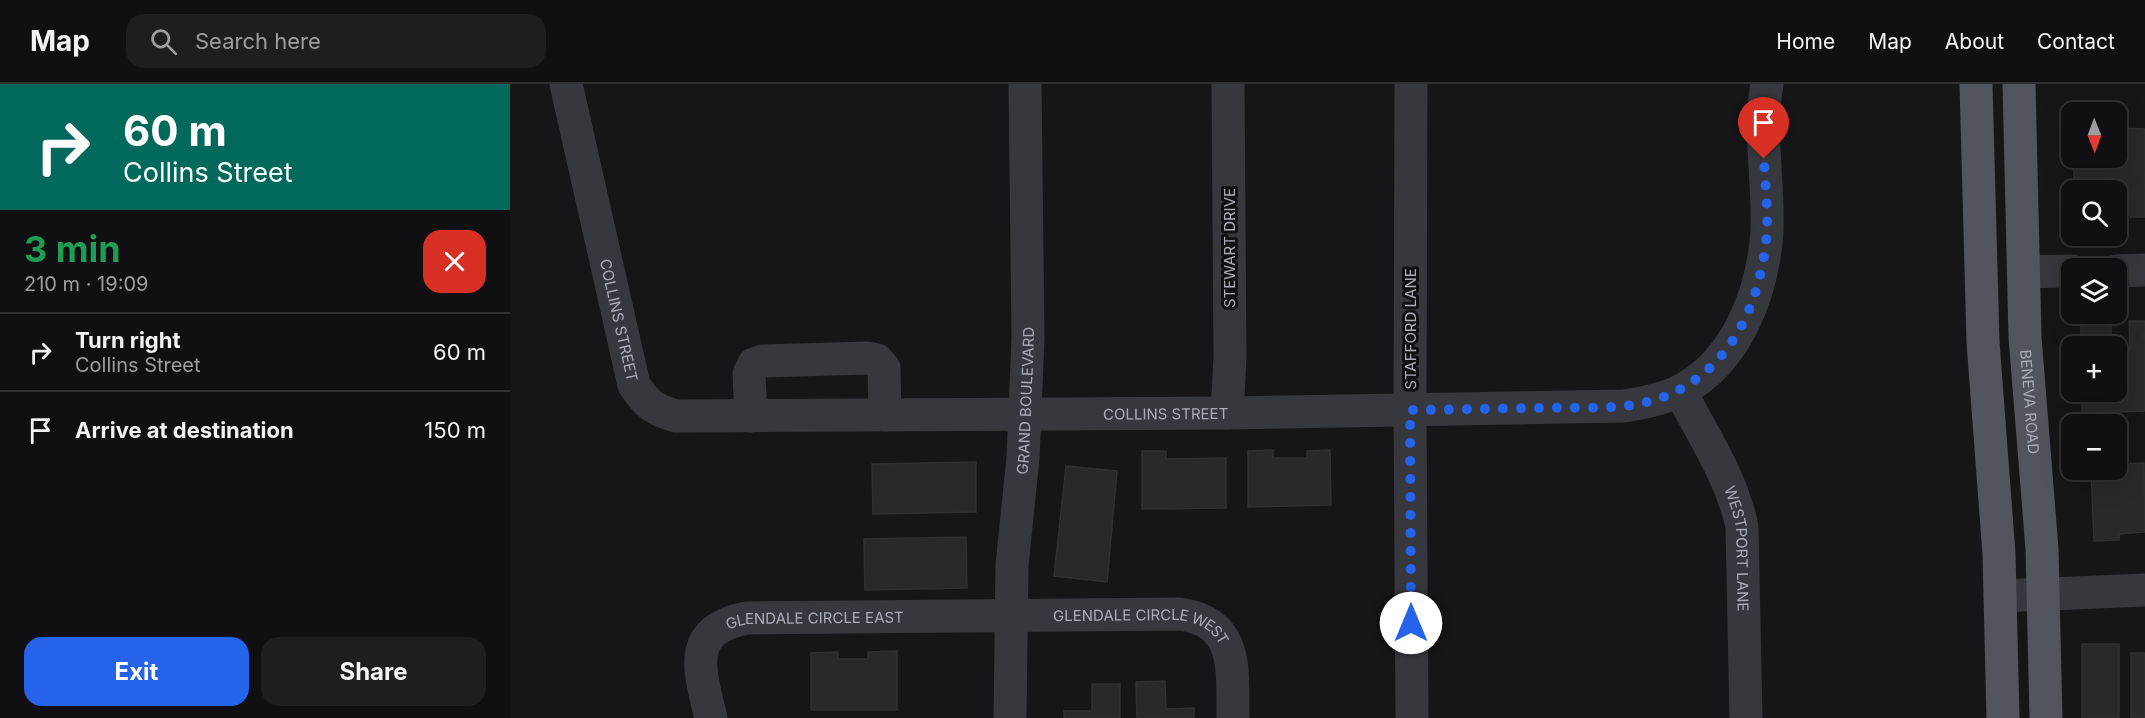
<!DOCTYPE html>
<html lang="en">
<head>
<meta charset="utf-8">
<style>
	:root { --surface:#101012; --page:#1e1e20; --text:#f1f3f6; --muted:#9c9d9f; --line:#303032; --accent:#2563eb }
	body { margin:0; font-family:Inter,sans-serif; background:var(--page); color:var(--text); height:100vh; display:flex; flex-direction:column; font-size:22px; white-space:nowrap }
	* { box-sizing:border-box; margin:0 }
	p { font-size:20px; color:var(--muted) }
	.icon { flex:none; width:33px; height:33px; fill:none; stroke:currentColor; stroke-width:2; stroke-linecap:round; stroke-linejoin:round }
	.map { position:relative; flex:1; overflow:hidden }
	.sheet { display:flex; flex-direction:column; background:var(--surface); width:510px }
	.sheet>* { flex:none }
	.banner { background:#00695c; color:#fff; overflow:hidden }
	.needle { width:39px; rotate:179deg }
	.controls { position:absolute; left:1551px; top:18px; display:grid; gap:12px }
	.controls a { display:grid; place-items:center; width:66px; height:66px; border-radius:12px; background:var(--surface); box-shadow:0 6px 24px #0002,0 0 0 2px var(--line); font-size:30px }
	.pin { position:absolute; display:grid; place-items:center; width:51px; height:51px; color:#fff; margin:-62px -26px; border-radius:50% 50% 50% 0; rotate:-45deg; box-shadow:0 0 6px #0007 }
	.pin .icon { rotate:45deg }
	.me { position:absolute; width:66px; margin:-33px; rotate:0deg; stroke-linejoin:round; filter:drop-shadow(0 0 4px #0008) }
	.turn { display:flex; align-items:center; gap:21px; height:126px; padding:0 24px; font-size:27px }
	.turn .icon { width:78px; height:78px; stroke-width:2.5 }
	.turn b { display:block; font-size:42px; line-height:51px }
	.round { display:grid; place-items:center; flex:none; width:63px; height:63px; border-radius:18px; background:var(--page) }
	.head { display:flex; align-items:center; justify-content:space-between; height:102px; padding:0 24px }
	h1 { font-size:36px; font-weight:700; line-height:45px; color:#1e9e55 }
	.cta { display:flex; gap:12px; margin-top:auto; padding:12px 24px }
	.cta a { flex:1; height:69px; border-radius:18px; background:var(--accent); color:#fff; font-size:24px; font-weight:700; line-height:69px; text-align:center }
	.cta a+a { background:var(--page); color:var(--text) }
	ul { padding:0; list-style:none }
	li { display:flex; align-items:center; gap:18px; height:78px; padding:0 24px; border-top:2px solid var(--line) }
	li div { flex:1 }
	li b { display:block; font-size:22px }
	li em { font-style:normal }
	header { display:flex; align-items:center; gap:36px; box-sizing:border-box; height:84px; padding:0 30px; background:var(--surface); border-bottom:2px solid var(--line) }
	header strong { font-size:28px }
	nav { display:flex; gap:33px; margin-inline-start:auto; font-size:21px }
	.search { width:420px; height:54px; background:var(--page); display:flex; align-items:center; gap:15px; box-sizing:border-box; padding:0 21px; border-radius:18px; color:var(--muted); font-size:22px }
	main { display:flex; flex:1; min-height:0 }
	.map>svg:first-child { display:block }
	.building { fill:#29292c; stroke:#303034; stroke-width:1.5 }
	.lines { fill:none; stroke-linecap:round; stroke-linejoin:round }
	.minor { stroke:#37383d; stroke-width:33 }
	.major { stroke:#53555c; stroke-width:33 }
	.route { stroke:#2563eb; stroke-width:10; stroke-dasharray:0 18 }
	.labels { text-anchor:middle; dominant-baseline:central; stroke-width:6; stroke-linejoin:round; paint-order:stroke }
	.street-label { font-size:15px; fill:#a8adb8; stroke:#111113 }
</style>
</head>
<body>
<header>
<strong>Map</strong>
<div class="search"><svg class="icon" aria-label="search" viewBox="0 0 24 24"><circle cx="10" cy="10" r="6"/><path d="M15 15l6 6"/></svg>Search here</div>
<nav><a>Home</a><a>Map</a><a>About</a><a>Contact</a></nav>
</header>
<main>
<section class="sheet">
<div class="banner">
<div class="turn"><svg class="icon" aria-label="right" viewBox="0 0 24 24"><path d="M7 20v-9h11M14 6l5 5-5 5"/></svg><div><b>60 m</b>Collins Street</div></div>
</div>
<div class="head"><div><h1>3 min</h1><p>210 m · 19:09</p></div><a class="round" style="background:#d93025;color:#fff"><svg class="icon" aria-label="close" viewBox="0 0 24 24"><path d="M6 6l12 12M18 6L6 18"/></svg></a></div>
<ul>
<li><svg class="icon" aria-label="right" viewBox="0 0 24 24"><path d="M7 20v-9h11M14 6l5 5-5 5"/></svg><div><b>Turn right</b><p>Collins Street</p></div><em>60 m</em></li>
<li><svg class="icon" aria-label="arrive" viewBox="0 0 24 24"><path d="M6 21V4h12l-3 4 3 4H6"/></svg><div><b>Arrive at destination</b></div><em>150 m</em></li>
</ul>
<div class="cta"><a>Exit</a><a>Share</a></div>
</section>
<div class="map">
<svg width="1635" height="634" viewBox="0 0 1635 634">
	<rect width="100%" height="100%" fill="#161618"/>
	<!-- building -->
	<path class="building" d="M1606 44 1635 45V133H1614V120H1606V106H1564V74H1606Z
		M1619 237H1635V327L1572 329V308H1606V265H1620Z
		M1601 238V262H1571V239Z
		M763 366V374H797V367L820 366 821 421 738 423V367Z
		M632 367H656V375L716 374V424L632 425Z
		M466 378V428L363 430 362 380Z
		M1634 379 1635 448 1609 450V456L1584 457 1581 386H1606V380Z
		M556 382 607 387 597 498 544 492Z
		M456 453 457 504 355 506 354 455Z
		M1572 560H1609V634H1572Z
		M387 567V626H301V569L328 568V575H358V568Z
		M1621 569H1635V634H1621Z
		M655 597 656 625 684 624V634H627L626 598Z
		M582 600H610V634H554V627H582Z"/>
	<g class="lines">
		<!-- minor -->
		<g class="minor">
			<path id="s1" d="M56 0 124 301C137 320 144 326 166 332L717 329 1114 322C1133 319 1155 315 1172 306 1228 276 1253 207 1257 147 1259 97 1248 49 1257 0"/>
			<path d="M901 0 900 326 902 634"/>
			<path d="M1606 187 1635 186"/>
			<path d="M1514 188 1562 187"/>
			<path id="s2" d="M1170 307C1193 351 1222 394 1232 443L1236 634"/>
			<path d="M717 329 720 274 718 0"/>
			<path d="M241 332 239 290 244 280 253 277 357 274 367 276 374 284 375 331"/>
			<path d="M1490 512 1635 506"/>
			<path id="s3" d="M201 634C190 587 174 546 237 534L670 530C730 539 722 586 723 634"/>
			<path id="s4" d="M500 634 502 481 513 374 518 254 515 0"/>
		</g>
		<!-- major -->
		<g class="major">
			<path d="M1466 0 1473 258 1489 470 1493 634"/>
			<path id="s5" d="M1509 0 1515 253 1532 465 1536 634"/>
		</g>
	</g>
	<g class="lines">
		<!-- route -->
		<path class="route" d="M901 539 900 326C945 326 991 324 1037 324 1062 323 1089 325 1114 322 1208 312 1250 233 1257 148 1258 124 1255 99 1254 75"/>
	</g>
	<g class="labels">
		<!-- street labels -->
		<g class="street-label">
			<text transform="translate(719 164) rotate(-90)">STEWART DRIVE</text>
			<text stroke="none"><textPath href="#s1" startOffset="242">COLLINS STREET</textPath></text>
			<text transform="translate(900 245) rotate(-90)">STAFFORD LANE</text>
			<text stroke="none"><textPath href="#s4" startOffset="318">GRAND BOULEVARD</textPath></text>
			<text stroke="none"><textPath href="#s5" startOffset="318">BENEVA ROAD</textPath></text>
			<text stroke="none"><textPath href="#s1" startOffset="852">COLLINS STREET</textPath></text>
			<text stroke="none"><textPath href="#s2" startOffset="171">WESTPORT LANE</textPath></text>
			<text stroke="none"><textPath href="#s3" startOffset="195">GLENDALE CIRCLE EAST</textPath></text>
			<text stroke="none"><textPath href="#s3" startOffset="525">GLENDALE CIRCLE WEST</textPath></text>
		</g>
	</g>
</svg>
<div class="controls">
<a><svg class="needle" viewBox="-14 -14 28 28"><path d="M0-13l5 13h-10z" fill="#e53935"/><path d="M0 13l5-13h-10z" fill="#9c9d9f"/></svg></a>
<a><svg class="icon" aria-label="search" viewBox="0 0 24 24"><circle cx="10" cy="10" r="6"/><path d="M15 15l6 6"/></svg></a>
<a><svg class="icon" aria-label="layers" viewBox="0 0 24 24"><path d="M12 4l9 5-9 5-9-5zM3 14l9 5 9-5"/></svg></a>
<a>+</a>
<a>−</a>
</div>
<div class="pin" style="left:1254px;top:75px;background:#d93025"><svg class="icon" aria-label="arrive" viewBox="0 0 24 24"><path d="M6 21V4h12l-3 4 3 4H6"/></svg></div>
<svg class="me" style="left:901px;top:539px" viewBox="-20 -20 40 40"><circle r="19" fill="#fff"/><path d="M0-13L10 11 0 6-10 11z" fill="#2563eb"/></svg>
</div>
</main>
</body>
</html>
